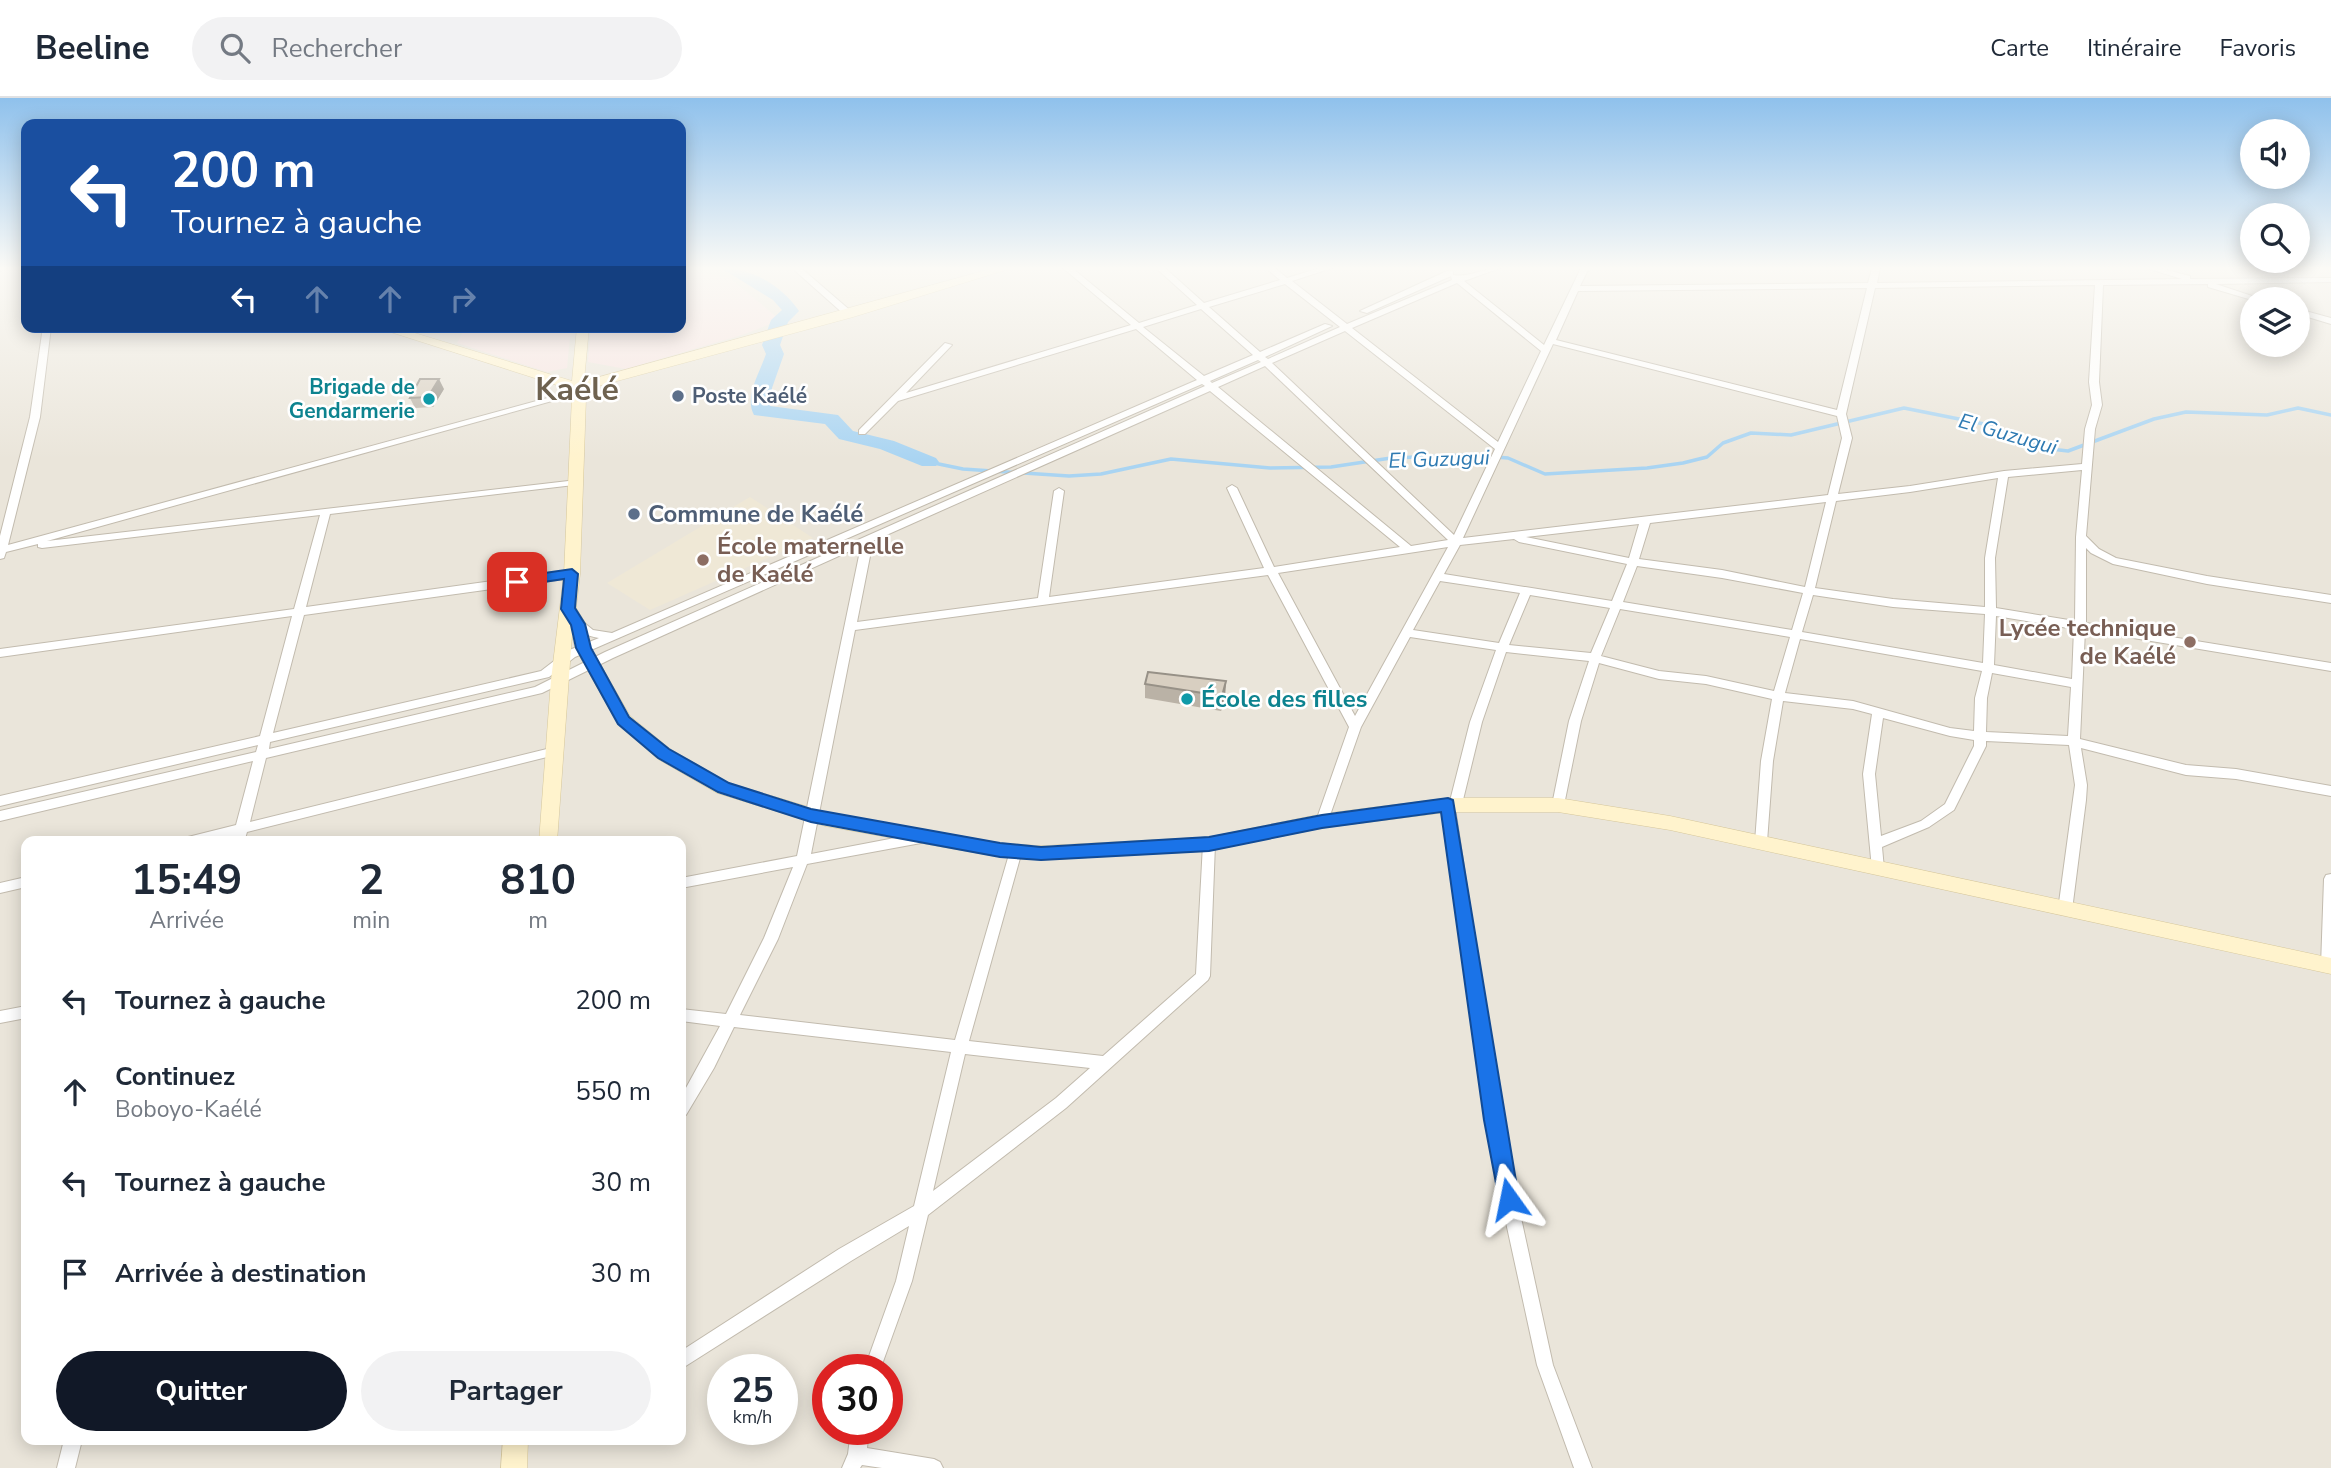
<!DOCTYPE html>
<html lang="fr">
<head>
<meta charset="utf-8">
<style>
	:root { --surface:#fff; --page:#f2f2f3; --text:#1f2937; --muted:#747a83; --line:#e0e1e3; --accent:#111827 }
	body { margin:0; font-family:"Nunito Sans",sans-serif; background:var(--page); color:var(--text); height:100vh; display:flex; flex-direction:column; font-size:26px; white-space:nowrap }
	* { box-sizing:border-box; margin:0 }
	p { font-size:23px; color:var(--muted) }
	.icon { flex:none; width:38px; height:38px; fill:none; stroke:currentColor; stroke-width:2; stroke-linecap:round; stroke-linejoin:round }
	.map { position:relative; flex:1; overflow:hidden }
	.drawer { position:absolute; left:21px; top:738px; width:665px; height:609px; display:flex; flex-direction:column; background:var(--surface); border-radius:14px; box-shadow:0 4px 18px #0003 }
	.drawer>* { flex:none }
	.top-card { position:absolute; left:21px; top:21px; width:665px; height:214px; border-radius:14px; box-shadow:0 4px 18px #0003; background:#1a4fa0; color:#fff; overflow:hidden }
	.buttons { position:absolute; left:2240px; top:21px; display:grid; gap:14px }
	.buttons a { display:grid; place-items:center; width:70px; height:70px; border-radius:50%; background:var(--surface); box-shadow:0 4px 18px #0003; font-size:35px }
	.speed { position:absolute; left:707px; top:1256px; display:flex; gap:14px; font-size:35px; font-weight:700; text-align:center }
	.speed>* { display:grid; place-content:center; width:91px; height:91px; border-radius:50%; background:var(--surface); box-shadow:0 4px 18px #0003; line-height:1 }
	.speed small { font-size:18px; font-weight:400 }
	.speed .limit { border:10px solid #d22; background:#fff; color:#111 }
	.pin { position:absolute; display:grid; place-items:center; width:60px; height:60px; color:#fff; margin:-30px; border-radius:14px; box-shadow:0 4px 10px #0006 }
	.me { position:absolute; width:77px; margin:-38px; rotate:348deg; stroke-linejoin:round; filter:drop-shadow(0 0 5px #0008) }
	.turn { display:flex; align-items:center; gap:24px; height:147px; padding:0 35px; font-size:32px }
	.turn .icon { width:91px; height:91px; stroke-width:2.5 }
	.turn b { display:block; font-size:49px; line-height:60px }
	.lanes { display:flex; align-items:center; height:66px; padding:0 35px; background:#0003; justify-content:center; gap:35px; direction:ltr }
	.lanes .off { opacity:.35 }
	.eta { display:flex; justify-content:space-evenly; align-items:center; height:119px; text-align:center }
	.eta b { font-size:42px; font-weight:700; line-height:49px }
	.primary-button { display:flex; gap:14px; margin-top:auto; padding:14px 35px }
	.primary-button a { flex:1; height:80px; border-radius:42px; background:var(--accent); color:#fff; font-size:28px; font-weight:700; line-height:80px; text-align:center }
	.primary-button a+a { background:var(--page); color:var(--text) }
	ul { padding:0; list-style:none }
	li { display:flex; align-items:center; gap:21px; height:91px; padding:0 35px }
	li div { flex:1 }
	li b { display:block; font-size:26px }
	li em { font-style:normal }
	header { display:flex; align-items:center; gap:42px; box-sizing:border-box; height:98px; padding:0 35px; background:var(--surface); border-bottom:2px solid var(--line) }
	header strong { font-size:33px }
	nav { display:flex; gap:38px; margin-inline-start:auto; font-size:24px }
	.search { width:490px; height:63px; background:var(--page); display:flex; align-items:center; gap:18px; box-sizing:border-box; padding:0 24px; border-radius:38px; color:var(--muted); font-size:26px }
	.map>svg:first-child { display:block }
	.residential { fill:#eae5da; fill-rule:evenodd }
	.education { fill:#efe8d6 }
	.medical { fill:#f6e3e0 }
	.lines { fill:none; stroke-linecap:round; stroke-linejoin:round }
	.stream { stroke:#a9d4f2; stroke-width:3.5 }
	.river { fill:#a9d4f2; fill-rule:evenodd }
	.street-casing { stroke:#c2bbae; stroke-width:2 }
	.secondary-casing { stroke:#d6c79b; stroke-width:1 }
	.street { fill:#fff; fill-rule:evenodd }
	.secondary { fill:#fff3cd; fill-rule:evenodd }
	.wall { fill:#bab2a6 }
	.shaded-wall { fill:#979187 }
	.building { fill:#d8cfc1; stroke:#979187; stroke-width:2 }
	.route { fill:#1a73e8; stroke:#114b97; stroke-width:2 }
	.service-dot { fill:#5c6f8a; stroke:#fff; stroke-width:2.5 }
	.culture-dot { fill:#0f9aa8; stroke:#fff; stroke-width:2.5 }
	.education-dot { fill:#8d6e63; stroke:#fff; stroke-width:2.5 }
	.labels { text-anchor:middle; dominant-baseline:central; stroke-width:5; stroke-linejoin:round; paint-order:stroke }
	.far-culture-label { font-size:21px; font-weight:bold; fill:#0d838f; stroke:#fff; text-anchor:end }
	.far-service-label { font-size:21px; font-weight:bold; fill:#4e5e75; stroke:#fff; text-anchor:start }
	.far-water-label { font-size:21px; font-style:italic; fill:#2e7ab2; stroke:#fff }
	.service-label { font-size:24px; font-weight:bold; fill:#4e5e75; stroke:#fff; text-anchor:start }
	.education-label { font-size:24px; font-weight:bold; fill:#785e54; stroke:#fff; text-anchor:start }
	.culture-label { font-size:24px; font-weight:bold; fill:#0d838f; stroke:#fff; text-anchor:start }
	.far-town-label { font-size:32px; font-weight:bold; fill:#6e6250; stroke:#fff }
</style>
</head>
<body>
<header>
<strong>Beeline</strong>
<div class="search"><svg class="icon" aria-label="search" viewBox="0 0 24 24"><circle cx="10" cy="10" r="6"/><path d="M15 15l6 6"/></svg>Rechercher</div>
<nav><a>Carte</a><a>Itinéraire</a><a>Favoris</a></nav>
</header>
<div class="map">
<svg width="2331" height="1370" viewBox="0 0 2331 1370">
	<rect width="100%" height="100%" fill="#f6f3ec"/>
	<!-- residential -->
	<path class="residential" d="M0 170H26V229H681V170H2331V1370H0ZM2252 201H2298V247H2252ZM26 744H681V1342H26ZM723 1272H782V1332H723ZM828 1272H887V1332H828Z"/>
	<!-- education -->
	<path class="education" d="M802 170H986L847 209Z
		M750 399 813 440 650 512 607 485Z"/>
	<!-- medical -->
	<path class="medical" d="M681 171 730 180 780 222 745 236 626 271 588 264 591 229H681Z
		M466 229H571L567 270 547 274 457 245Z"/>
	<g class="lines">
		<!-- stream -->
		<path class="stream" d="M929 364 963 371 1069 378 1101 376 1171 361 1270 370 1331 369 1391 360 1470 357 1508 360 1545 376 1647 370 1683 365 1707 359 1723 345 1751 335 1791 337 1904 310 1989 327 2042 350 2068 353 2154 321 2186 314 2267 317 2298 310 2331 317"/>
		<!-- river -->
		<path class="river" d="M721 170C752 170 782 188 799 213L788 224 780 247 784 256 772 290 770 308 838 317 853 333 894 343 936 360 939 364 936 368H922L880 351 839 341 825 326 754 317C744 299 760 274 766 256L762 247 771 222 782 212 773 202Z"/>
		<!-- street casing -->
		<g class="street-casing">
			<path id="street" d="M0 170H7L0 173Z
				M792 170H801L852 214V218H846Z
				M1063 170H1072L1139 225 1197 207 1156 170H1165L1204 205 1280 182 1266 170H1275L1287 180 1320 170H1332L1292 183 1347 226 1452 182 1451 178 1367 215 1360 213 1447 173H1453V177C1467 180 1484 170 1500 170L1464 183 1544 247 1581 170H1589L1580 188 1868 185 1872 170H1880L1877 185 2182 181 2146 170H2159L2190 178V181L2331 180V184L2216 186 2261 201 2252 202 2208 189V186L2103 187 2099 284 2102 307 2095 331 2086 438 2099 451 2116 460 2207 478 2331 497V505L2207 486 2113 466 2091 455 2086 450V525L2331 565V573L2085 532 2080 641 2186 667 2236 671 2331 688V698L2236 681 2186 677 2081 650 2087 687 2086 702 2072 812 2070 816 2065 817 2060 816 2058 812 2075 687 2069 647 1986 643V648L1954 712 1929 729 1882 749 1884 771 1883 775 1878 776 1873 775 1872 771 1863 676 1872 616 1853 611 1783 603 1773 663 1767 744 1765 748H1757L1755 744 1761 663 1772 601 1706 586 1659 581 1599 565 1581 623 1564 707 1562 710H1554L1552 707 1569 623 1589 563 1506 554 1482 624 1462 706 1460 709 1455 710 1508 1060 1553 1267 1592 1370H1574L1537 1267 1492 1060 1442 707 1444 704 1450 703 1470 624 1496 552 1410 539 1361 629 1328 723 1326 726H1318L1316 723 1349 629 1268 477 855 532 811 756 921 735 925 736 927 740 925 744 921 745 807 766 778 841 740 917 955 942 1010 753 1011 749H1021L1022 753 969 943 1103 958 1196 876 1203 746 1204 742H1214L1215 746 1210 878 1208 882 1066 1010 928 1117 912 1183 880 1272H864L896 1183 909 1128 851 1163 681 1271V1253L839 1151 914 1108 951 954 734 929 714 970 686 1017 681 1019V999L720 928 681 923V911L726 916 764 840 793 769 681 790V780L797 758 861 448 613 560 542 595 266 660 250 724 555 649 561 653 559 656 247 734 244 744H232L233 738 209 744H182L184 740 236 727 253 663 0 723V713L256 654 258 647 0 708V698L260 638 292 518 0 559V551L294 511 320 417 42 450 38 449V446L6 454 4 460 0 461V438L30 319 43 229H51L40 319 8 447 562 296 565 295 570 298 47 443 577 382V386L574 387 330 416 306 509 572 472 577 476 572 480 304 517 273 635 541 573 567 553 599 540C588 538 579 535 573 526L574 523H582L593 532 612 535 1197 282 1136 231 898 303 865 336H859V332L945 245 952 247 906 295 1131 227ZM1457 185 1541 253 1498 344 1352 230ZM1285 186 1340 229 1268 261 1265 259 1332 228 1325 226 1260 254 1209 209ZM2095 187 2089 284 2092 307 2085 331 2082 366 2004 373 1910 388 1838 396 1852 340 1846 316 1875 190ZM1867 190 1837 312 1556 242 1578 193ZM1201 211 1253 257 1204 278 1143 229ZM1345 233 1495 351 1454 437 1272 265ZM1553 246 1837 318 1842 340 1828 397 1463 440ZM1258 262 1261 264 1212 285 1210 283ZM1265 268 1448 442 1411 448 1218 289ZM1202 286 1205 288 605 554 535 589 269 651 270 644 549 579 575 559ZM1210 293 1400 449 1274 469 1237 390 1232 387 1227 390 1264 470 1049 499 1064 393 1059 390 1054 393 1038 500 857 524 873 443ZM2082 372 2076 439 2075 523 1996 510 1995 460 2008 379ZM1998 380 1985 460V509L1893 501 1815 490 1836 403 1910 394ZM1826 404 1805 489 1722 472 1639 461 1650 425ZM1639 426 1629 460 1526 439ZM1514 441 1519 444 1627 466 1612 503 1444 476 1460 447ZM1448 449 1355 618 1278 475ZM1637 468 1722 480 1803 495 1792 532 1623 504ZM1440 483 1520 495 1499 545 1413 532ZM1530 497 1610 510 1591 555 1509 547ZM1813 497 1893 509 1985 516 1983 565 1802 534ZM1620 511 1790 539 1774 593 1706 578 1659 573 1601 558ZM1996 518 2074 531 2072 581 1994 567ZM1800 541 1982 573 1975 600 1974 633 1950 630 1853 603 1785 595ZM1992 575 2071 589 2068 638 1986 634 1987 600ZM1883 620 1950 638 1974 642V648L1945 706 1921 723 1881 738 1875 676ZM965 956 1090 970 1056 1000 933 1093Z
				M2298 211 2331 220V226L2298 216Z
				M2331 776V873L2323 872 2321 868 2324 781 2326 777Z
				M26 779V789L0 795V785Z
				M26 908V920L0 925V913Z
				M851 1332H869L867 1350 934 1361 940 1364 943 1370H882L862 1367 860 1370H842L848 1356Z
				M64 1342H82L75 1370H57Z"/>
		</g>
		<!-- secondary casing -->
		<g class="secondary-casing">
			<path id="secondary" d="M994 170H1012L853 219 595 289 590 290 584 286 585 283Z
				M375 229H395L572 283 577 229H589L584 283 573 289H563Z
				M579 295 586 299 580 476 576 510 586 526 591 550 630 618 670 651 729 685 825 714 1000 745 1041 748 1209 739 1322 716 1448 700H1558L1670 718 2331 860V876L1670 732 1558 714H1448L1322 730 1209 753 1041 762 1000 759 825 728 717 695 658 661 618 626 575 550 572 537 557 744H539L551 582 564 476 572 299Z
				M503 1342H528L527 1370H501Z"/>
		</g>
		<!-- street -->
		<use href="#street" class="street"/>
		<!-- secondary -->
		<use href="#secondary" class="secondary"/>
	</g>
	<!-- wall -->
	<path class="wall" d="M444 291 433 309 415 310 410 300Z
		M1226 583 1225 598 1221 613 1145 600V586Z"/>
	<!-- shaded-wall -->
	<path class="shaded-wall" d="M439 281 444 291 433 309 428 299Z
		M1226 583 1225 598 1221 613 1222 598Z"/>
	<!-- building -->
	<path class="building" d="M420 281H439L428 299 410 300Z
		M1148 574 1226 583 1222 598 1145 586Z"/>
	<!-- sky -->
	<linearGradient id="sky" x2="0" y2="1"><stop stop-color="#8fc1ec"/><stop offset="0.47" stop-color="#fbfaf6"/><stop offset="1" stop-color="#fbfaf6" stop-opacity="0"/></linearGradient>
	<rect width="2331" height="362" fill="url(#sky)"/>
	<!-- route -->
	<path class="route" d="M572 471 578 476 575 510 585 526 591 550 629 619 669 651 729 685 811 711 1000 745 1041 749 1209 739 1322 717 1448 700 1453 702 1519 1101 1516 1108 1509 1111 1502 1108 1499 1101 1484 1022 1441 714 1322 730 1209 753 1041 762 1000 759 811 724 718 694 658 660 618 626 576 550 571 527 561 511 564 481 517 488 510 484 517 479Z"/>
	<!-- markers -->
	<g class="service-dot">
		<circle cx="678" cy="298" r="7"/>
		<circle cx="634" cy="416" r="7"/>
	</g>
	<g class="culture-dot">
		<circle cx="429" cy="301" r="7"/>
		<circle cx="1187" cy="601" r="7"/>
	</g>
	<g class="education-dot">
		<circle cx="703" cy="462" r="7"/>
		<circle cx="2190" cy="544" r="7"/>
	</g>
	<g class="labels">
		<!-- far-culture labels -->
		<g class="far-culture-label">
			<text x="415" y="289">Brigade de<tspan x="415" dy="24">Gendarmerie</tspan></text>
		</g>
		<!-- far-service labels -->
		<g class="far-service-label">
			<text x="692" y="298">Poste Kaélé</text>
		</g>
		<!-- far-water labels -->
		<g class="far-water-label">
			<text transform="translate(2008 336) rotate(16)">El Guzugui</text>
			<text transform="translate(1439 361) rotate(-2)">El Guzugui</text>
		</g>
		<!-- service labels -->
		<g class="service-label">
			<text x="648" y="416">Commune de Kaélé</text>
		</g>
		<!-- education labels -->
		<g class="education-label">
			<text x="717" y="448">École maternelle<tspan x="717" dy="28">de Kaélé</tspan></text>
			<text x="2176" y="530" text-anchor="end">Lycée technique<tspan x="2176" dy="28">de Kaélé</tspan></text>
		</g>
		<!-- culture labels -->
		<g class="culture-label">
			<text x="1201" y="601">École des filles</text>
		</g>
		<!-- far-town labels -->
		<g class="far-town-label">
			<text x="577" y="291">Kaélé</text>
		</g>
	</g>
</svg>
<div class="buttons">
<a><svg class="icon" aria-label="sound" viewBox="0 0 24 24"><path d="M4 9h4l5-4v14l-5-4H4zM17 9q2 3 0 6"/></svg></a>
<a><svg class="icon" aria-label="search" viewBox="0 0 24 24"><circle cx="10" cy="10" r="6"/><path d="M15 15l6 6"/></svg></a>
<a><svg class="icon" aria-label="layers" viewBox="0 0 24 24"><path d="M12 4l9 5-9 5-9-5zM3 14l9 5 9-5"/></svg></a>
</div>
<div class="speed"><div>25<small>km/h</small></div><div class="limit">30</div></div>
<div class="pin" style="left:517px;top:484px;background:#d93025"><svg class="icon" aria-label="arrive" viewBox="0 0 24 24"><path d="M6 21V4h12l-3 4 3 4H6"/></svg></div>
<svg class="me" style="left:1509px;top:1101px" viewBox="-20 -20 40 40"><path d="M0-17L14 15 0 8-14 15z" fill="#1a73e8" stroke="#fff" stroke-width="4"/></svg>
<div class="top-card">
<div class="turn"><svg class="icon" aria-label="left" viewBox="0 0 24 24"><path d="M17 20v-9H6M10 6l-5 5 5 5"/></svg><div><b>200 m</b>Tournez à gauche</div></div>
<div class="lanes"><svg class="icon" aria-label="left" viewBox="0 0 24 24"><path d="M17 20v-9H6M10 6l-5 5 5 5"/></svg><svg class="icon off" aria-label="ahead" viewBox="0 0 24 24"><path d="M12 20V5M6 11l6-6 6 6"/></svg><svg class="icon off" aria-label="ahead" viewBox="0 0 24 24"><path d="M12 20V5M6 11l6-6 6 6"/></svg><svg class="icon off" aria-label="right" viewBox="0 0 24 24"><path d="M7 20v-9h11M14 6l5 5-5 5"/></svg></div>
</div>
<section class="drawer">
<div class="eta">
<div><b>15:49</b><p>Arrivée</p></div>
<div><b>2</b><p>min</p></div>
<div><b>810</b><p>m</p></div>
</div>
<ul>
<li><svg class="icon" aria-label="left" viewBox="0 0 24 24"><path d="M17 20v-9H6M10 6l-5 5 5 5"/></svg><div><b>Tournez à gauche</b></div><em>200 m</em></li>
<li><svg class="icon" aria-label="ahead" viewBox="0 0 24 24"><path d="M12 20V5M6 11l6-6 6 6"/></svg><div><b>Continuez</b><p>Boboyo-Kaélé</p></div><em>550 m</em></li>
<li><svg class="icon" aria-label="left" viewBox="0 0 24 24"><path d="M17 20v-9H6M10 6l-5 5 5 5"/></svg><div><b>Tournez à gauche</b></div><em>30 m</em></li>
<li><svg class="icon" aria-label="arrive" viewBox="0 0 24 24"><path d="M6 21V4h12l-3 4 3 4H6"/></svg><div><b>Arrivée à destination</b></div><em>30 m</em></li>
</ul>
<div class="primary-button"><a>Quitter</a><a>Partager</a></div>
</section>
</div>
</body>
</html>
